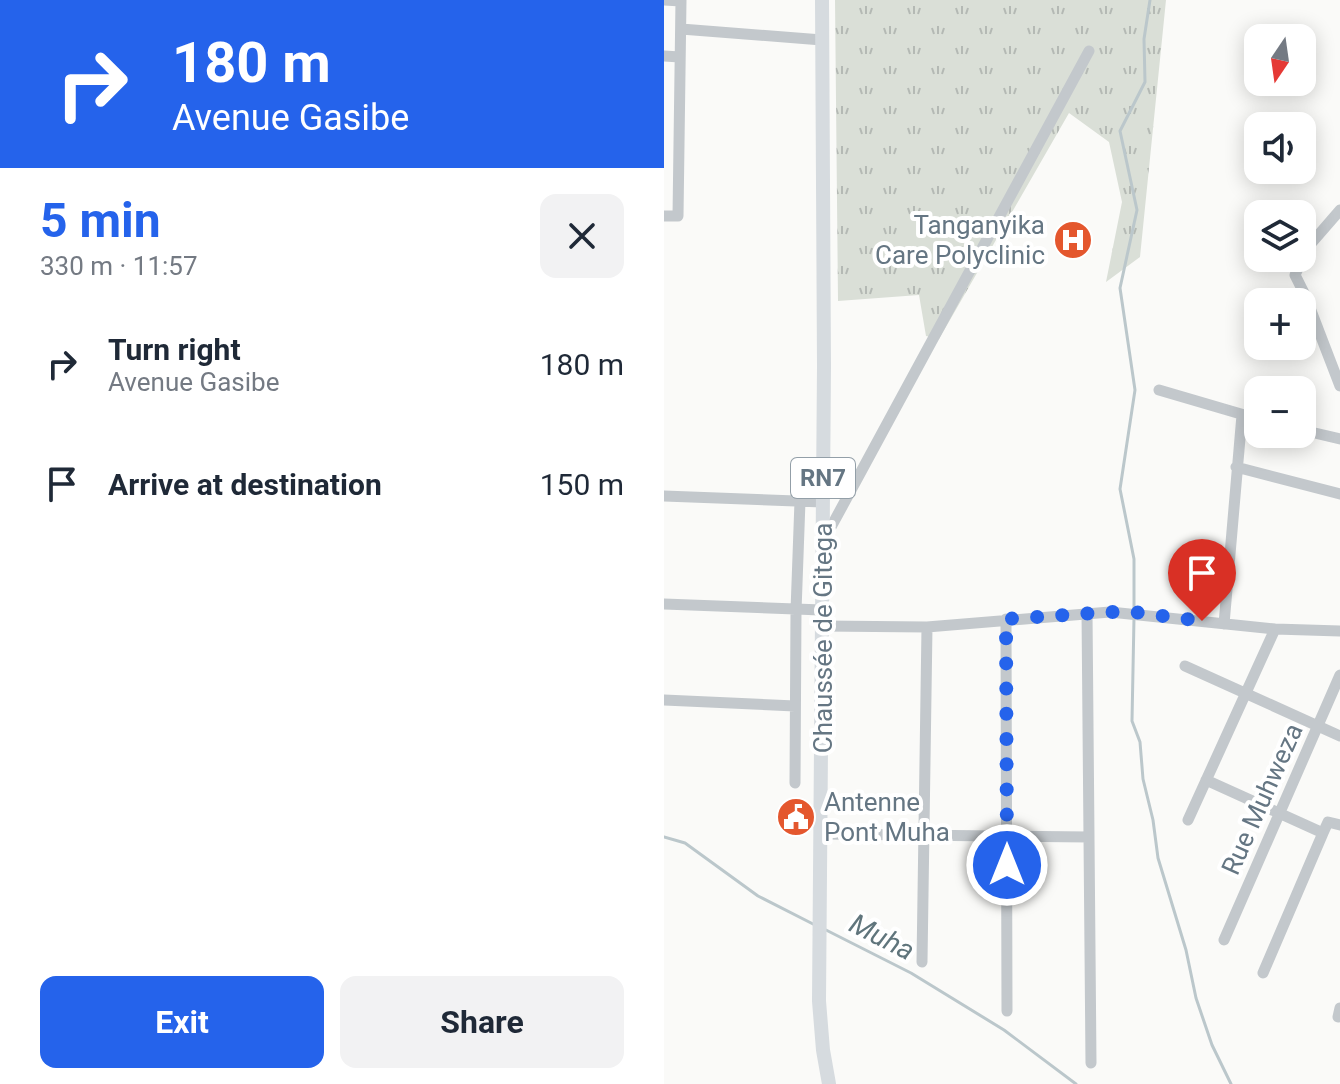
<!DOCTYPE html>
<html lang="en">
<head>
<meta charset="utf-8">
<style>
	:root { --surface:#fff; --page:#f2f2f3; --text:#1f2937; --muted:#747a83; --accent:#2563eb }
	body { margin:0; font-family:Roboto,sans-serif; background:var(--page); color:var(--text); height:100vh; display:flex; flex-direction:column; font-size:30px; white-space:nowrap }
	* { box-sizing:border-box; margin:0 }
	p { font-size:26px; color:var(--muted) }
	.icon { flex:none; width:44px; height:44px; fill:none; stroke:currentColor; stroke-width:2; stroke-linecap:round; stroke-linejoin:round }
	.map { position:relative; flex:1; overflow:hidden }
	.sheet { display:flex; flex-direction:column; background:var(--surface); width:664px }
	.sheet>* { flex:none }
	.hud { background:#2563eb; color:#fff; overflow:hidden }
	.needle { width:52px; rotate:193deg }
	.buttons { position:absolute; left:580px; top:24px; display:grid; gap:16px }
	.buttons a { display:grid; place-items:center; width:72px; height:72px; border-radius:16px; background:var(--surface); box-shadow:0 4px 20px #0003; font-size:40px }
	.pin { position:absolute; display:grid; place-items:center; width:68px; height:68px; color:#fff; margin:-82px -34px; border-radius:50% 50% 50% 0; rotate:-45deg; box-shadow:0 0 8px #0007 }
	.pin .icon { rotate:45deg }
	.me { position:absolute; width:88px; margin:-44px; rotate:0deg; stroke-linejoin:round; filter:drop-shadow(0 0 6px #0008) }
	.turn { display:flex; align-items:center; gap:28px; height:168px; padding:0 40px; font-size:36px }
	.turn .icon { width:104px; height:104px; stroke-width:2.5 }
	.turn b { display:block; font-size:56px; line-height:68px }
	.round { display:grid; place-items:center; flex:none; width:84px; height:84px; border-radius:16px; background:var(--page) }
	.overview { display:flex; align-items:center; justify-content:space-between; height:136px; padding:0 40px }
	h1 { font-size:48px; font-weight:700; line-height:60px; color:var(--accent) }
	.button { display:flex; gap:16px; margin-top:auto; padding:16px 40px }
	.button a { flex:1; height:92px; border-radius:16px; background:var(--accent); color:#fff; font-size:32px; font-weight:700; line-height:92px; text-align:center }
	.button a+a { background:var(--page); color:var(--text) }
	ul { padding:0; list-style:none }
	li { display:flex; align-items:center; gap:24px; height:120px; padding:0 40px }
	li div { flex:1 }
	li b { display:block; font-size:30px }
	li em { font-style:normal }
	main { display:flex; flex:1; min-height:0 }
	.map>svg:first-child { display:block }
	.grass { fill:url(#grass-tufts) }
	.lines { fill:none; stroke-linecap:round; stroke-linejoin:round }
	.stream { stroke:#bbc7cb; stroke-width:3 }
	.minor { stroke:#c3c8cc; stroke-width:11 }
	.major { stroke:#d6dbdf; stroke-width:14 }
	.route { stroke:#2563eb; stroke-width:14; stroke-dasharray:0 25.2 }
	.labels { text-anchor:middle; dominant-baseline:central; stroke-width:8; stroke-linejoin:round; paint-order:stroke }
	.shield { fill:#fff; stroke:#939fa8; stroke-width:2 }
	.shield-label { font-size:24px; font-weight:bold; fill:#657683 }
	.poi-label { font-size:26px; fill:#657683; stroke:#fff; text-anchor:end }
	.street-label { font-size:26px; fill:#657683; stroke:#fff }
	.water-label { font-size:28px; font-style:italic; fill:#60757c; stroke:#fff }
</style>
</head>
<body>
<main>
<section class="sheet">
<div class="hud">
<div class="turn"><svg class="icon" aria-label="right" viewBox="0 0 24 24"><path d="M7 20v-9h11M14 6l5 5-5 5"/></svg><div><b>180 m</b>Avenue Gasibe</div></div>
</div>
<div class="overview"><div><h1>5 min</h1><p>330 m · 11:57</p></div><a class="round"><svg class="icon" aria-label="close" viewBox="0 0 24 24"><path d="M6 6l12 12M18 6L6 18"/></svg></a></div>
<ul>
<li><svg class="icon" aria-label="right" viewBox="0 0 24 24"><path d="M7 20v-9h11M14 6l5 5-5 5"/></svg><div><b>Turn right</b><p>Avenue Gasibe</p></div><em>180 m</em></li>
<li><svg class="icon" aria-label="arrive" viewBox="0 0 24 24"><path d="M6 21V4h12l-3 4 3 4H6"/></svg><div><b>Arrive at destination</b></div><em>150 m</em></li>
</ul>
<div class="button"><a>Exit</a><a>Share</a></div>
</section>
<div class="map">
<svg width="676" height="1084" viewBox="0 0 676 1084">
	<defs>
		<pattern id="grass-tufts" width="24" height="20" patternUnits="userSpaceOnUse" patternTransform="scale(2)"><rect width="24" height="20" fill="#dadfd7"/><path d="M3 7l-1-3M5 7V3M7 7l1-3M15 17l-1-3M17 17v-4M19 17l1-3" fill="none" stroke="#b4b9b4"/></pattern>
	</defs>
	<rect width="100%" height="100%" fill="#fafaf8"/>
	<!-- grass -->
	<path class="grass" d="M171 0H502L476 257 442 282 458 202 445 142 405 113 275 339 262 336 255 295 174 301Z"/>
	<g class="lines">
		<!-- stream -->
		<path class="stream" d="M470 610V559L456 489 471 390 456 288 473 210 456 131 481 82 480 39 486 0
			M470 618 468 721 476 742 479 779 489 820 494 858 522 950 532 998 548 1045 567 1084
			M0 837 21 843 94 896 151 925
			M162 930 247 973 340 1030 412 1084"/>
		<!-- minor -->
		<path class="minor" d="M0 0 17 1
			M17 29 158 40
			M0 56 16 57
			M676 210 644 247 631 275 641 295 676 386
			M0 216H14L17 0
			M495 390 594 419
			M638 430 676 439
			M572 467 676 494
			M0 496 159 502
			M160 540 425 51
			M0 604 158 610
			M423 612 427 1063
			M342 619 343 1011
			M560 624 578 415
			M158 626 263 627 446 612 611 629 676 631
			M521 666 676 736
			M0 700 131 706
			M542 780 659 833 599 973
			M131 783 132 611 136 501
			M524 820 611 629
			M659 833 664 822 676 825
			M159 834 425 837
			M560 940 676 675
			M258 962 263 627
			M674 1017 676 1008"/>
		<!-- major -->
		<path class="major" d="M158 0 160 366 155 1001 159 1050 165 1084"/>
	</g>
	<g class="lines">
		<!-- route -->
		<path class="route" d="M343 865 342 619 446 612H469L538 621"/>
	</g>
	<!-- icons -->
	<defs>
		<g id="hospital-disc" transform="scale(2)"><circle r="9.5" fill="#e4572e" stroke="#fff"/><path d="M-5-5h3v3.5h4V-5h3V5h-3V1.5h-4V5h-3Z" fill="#fff"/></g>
		<g id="civic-disc" transform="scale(2)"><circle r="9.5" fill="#e4572e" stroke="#fff"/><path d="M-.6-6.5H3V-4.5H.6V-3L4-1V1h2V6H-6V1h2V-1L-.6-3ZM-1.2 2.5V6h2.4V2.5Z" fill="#fff"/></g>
	</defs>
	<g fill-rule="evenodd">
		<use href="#hospital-disc" x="409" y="240"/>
		<use href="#civic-disc" x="132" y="817"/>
	</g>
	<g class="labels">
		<!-- shield labels -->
		<rect class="shield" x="127" y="458" width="64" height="40" rx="6"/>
		<g class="shield-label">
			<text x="159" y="478">RN7</text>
		</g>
		<!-- poi labels -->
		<g class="poi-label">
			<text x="381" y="225">Tanganyika<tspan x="381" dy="30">Care Polyclinic</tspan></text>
			<text x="160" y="802" text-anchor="start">Antenne<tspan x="160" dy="30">Pont Muha</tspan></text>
		</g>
		<!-- street labels -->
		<g class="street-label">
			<text transform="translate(159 638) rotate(-90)">Chaussée de Gitega</text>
			<text transform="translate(598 799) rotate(-66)">Rue Muhweza</text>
		</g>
		<!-- water labels -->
		<g class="water-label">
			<text transform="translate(218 937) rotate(27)">Muha</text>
		</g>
	</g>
</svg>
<div class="buttons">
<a><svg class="needle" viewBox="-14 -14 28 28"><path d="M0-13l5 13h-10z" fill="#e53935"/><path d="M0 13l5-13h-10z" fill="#747a83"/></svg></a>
<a><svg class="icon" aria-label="sound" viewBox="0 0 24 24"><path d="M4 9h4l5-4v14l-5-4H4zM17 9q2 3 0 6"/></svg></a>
<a><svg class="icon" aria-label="layers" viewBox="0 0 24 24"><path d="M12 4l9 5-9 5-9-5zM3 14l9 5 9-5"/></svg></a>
<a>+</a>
<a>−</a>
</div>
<div class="pin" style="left:538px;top:621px;background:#d93025"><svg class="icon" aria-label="arrive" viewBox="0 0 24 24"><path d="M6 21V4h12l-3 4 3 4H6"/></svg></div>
<svg class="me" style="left:343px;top:865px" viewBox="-20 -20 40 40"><circle r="17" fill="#2563eb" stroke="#fff" stroke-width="3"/><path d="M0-11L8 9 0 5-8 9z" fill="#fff"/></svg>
</div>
</main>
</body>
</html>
